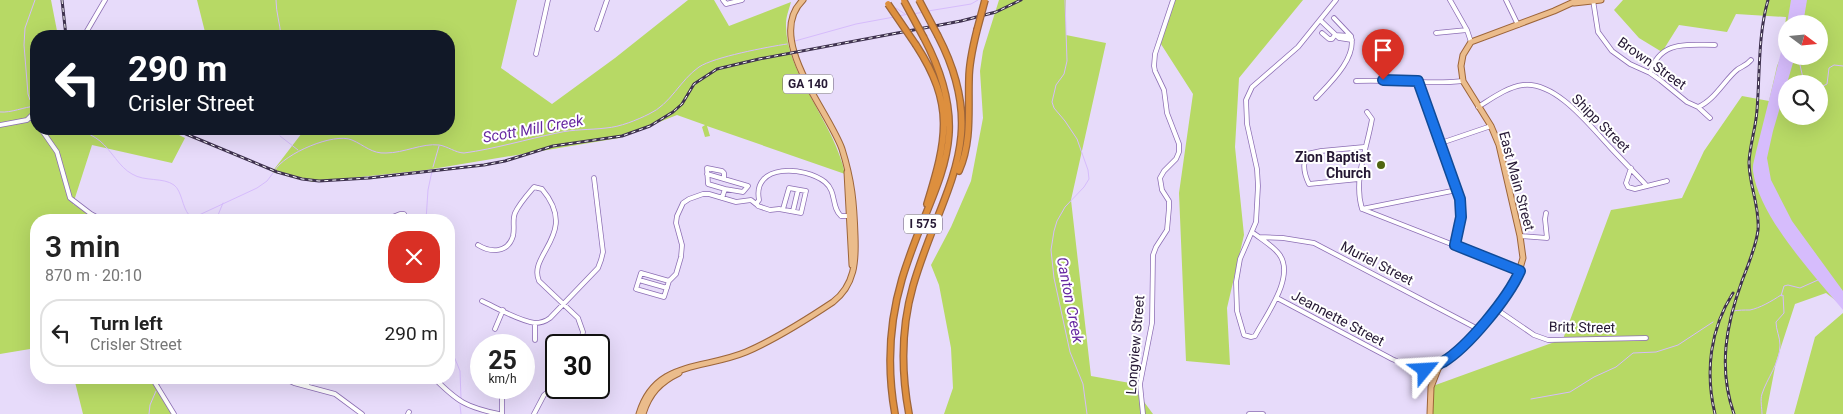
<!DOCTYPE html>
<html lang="en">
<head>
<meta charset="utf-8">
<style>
	:root { --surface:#fff; --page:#f6f6f6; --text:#222; --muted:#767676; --line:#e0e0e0 }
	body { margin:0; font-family:Roboto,sans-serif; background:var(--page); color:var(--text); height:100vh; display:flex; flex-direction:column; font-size:19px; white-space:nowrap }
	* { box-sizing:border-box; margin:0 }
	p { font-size:16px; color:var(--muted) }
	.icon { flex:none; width:28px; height:28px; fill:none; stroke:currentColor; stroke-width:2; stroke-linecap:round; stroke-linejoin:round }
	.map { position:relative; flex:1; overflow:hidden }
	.sheet { position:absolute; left:30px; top:214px; width:425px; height:170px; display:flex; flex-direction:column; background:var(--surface); border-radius:20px; box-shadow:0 5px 20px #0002 }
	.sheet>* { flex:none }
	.banner { position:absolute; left:30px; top:30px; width:425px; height:105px; border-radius:20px; box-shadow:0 5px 20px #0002; background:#111827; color:#fff; overflow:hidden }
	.needle { width:32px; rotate:106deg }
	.fabs { position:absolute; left:1778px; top:15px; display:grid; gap:10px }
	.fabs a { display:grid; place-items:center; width:50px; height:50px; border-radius:50%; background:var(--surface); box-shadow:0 5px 20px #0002; font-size:25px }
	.speed { position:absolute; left:470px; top:334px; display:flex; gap:10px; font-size:25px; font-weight:700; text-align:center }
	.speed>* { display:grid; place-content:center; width:65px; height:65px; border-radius:50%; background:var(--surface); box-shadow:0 5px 20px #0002; line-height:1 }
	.speed small { font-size:12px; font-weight:400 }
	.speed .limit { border:2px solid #111; border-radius:8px; background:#fff; color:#111 }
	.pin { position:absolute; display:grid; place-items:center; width:42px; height:42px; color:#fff; margin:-51px -21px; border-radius:50% 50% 50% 0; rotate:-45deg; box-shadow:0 0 5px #0007 }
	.pin .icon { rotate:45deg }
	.me { position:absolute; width:55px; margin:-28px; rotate:63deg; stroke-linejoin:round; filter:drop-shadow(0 0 4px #0008) }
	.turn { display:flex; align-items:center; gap:18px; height:105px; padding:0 15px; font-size:22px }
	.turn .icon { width:65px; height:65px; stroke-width:2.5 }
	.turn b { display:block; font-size:35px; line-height:42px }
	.round { display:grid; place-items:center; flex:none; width:52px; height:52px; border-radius:20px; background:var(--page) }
	.head { display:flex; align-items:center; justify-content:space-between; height:85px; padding:0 15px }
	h1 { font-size:30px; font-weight:600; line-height:38px }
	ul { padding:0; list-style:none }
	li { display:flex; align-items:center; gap:15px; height:68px; margin:0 10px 8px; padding:0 5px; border:2px solid var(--line); border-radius:20px }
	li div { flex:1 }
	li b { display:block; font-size:19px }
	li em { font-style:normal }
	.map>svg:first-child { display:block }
	.green { fill:#b7d965; fill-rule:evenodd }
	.water { fill:#d6bcfc }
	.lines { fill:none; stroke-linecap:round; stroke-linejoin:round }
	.stream { stroke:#d6bcfc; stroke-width:1 }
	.minor-casing { stroke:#8c6eb4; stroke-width:5.5 }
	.major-casing { stroke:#9d653a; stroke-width:7 }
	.highway-casing { stroke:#9d653a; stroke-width:8 }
	.minor { stroke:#fff; stroke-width:4 }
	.major { stroke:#ebbc8b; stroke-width:5 }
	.highway { stroke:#dd8f3e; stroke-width:5.5 }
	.rail-casing { stroke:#3f324f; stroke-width:3 }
	.rail { stroke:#fff; stroke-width:1; stroke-dasharray:4; stroke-linecap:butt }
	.highway-bridge-casing { stroke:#9d653a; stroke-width:8; stroke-linecap:butt }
	.highway-bridge { stroke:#dd8f3e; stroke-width:5.5 }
	.route-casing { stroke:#114b97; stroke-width:12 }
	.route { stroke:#1a73e8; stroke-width:9 }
	.poi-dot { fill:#506511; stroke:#fff; stroke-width:2 }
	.labels { text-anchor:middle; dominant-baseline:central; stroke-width:4; stroke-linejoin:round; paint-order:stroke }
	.shield { fill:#fff; stroke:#665d71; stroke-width:1 }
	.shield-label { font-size:12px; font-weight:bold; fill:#251834 }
	.street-label { font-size:14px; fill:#251834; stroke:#fff }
	.poi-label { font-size:14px; font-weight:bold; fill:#251834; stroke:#fff; text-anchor:end }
	.water-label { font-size:15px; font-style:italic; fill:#6728a1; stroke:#fff }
</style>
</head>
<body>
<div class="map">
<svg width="1843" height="414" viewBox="0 0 1843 414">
	<rect width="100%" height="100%" fill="#e7dbfa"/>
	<!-- green -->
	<path class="green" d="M0 0H51L58 36H36V129H167L185 138 172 163 92 145 73 204 100 220H36V348L0 354Z
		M197 0H517L501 68 552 104 615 58 688 0H714L729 26 791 2C789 9 786 17 786 24 785 73 835 123 845 174L707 126 710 136 705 137 702 127 705 125 677 115 619 138 426 170 313 182 272 172 305 129H449V36H318L312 32 309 36H206Z
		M999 0H1066V35L1106 43 1071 200 1091 376 1130 383 1153 414H944L953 388 951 348 939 285 931 265 951 227 971 181 983 118 980 71 983 51Z
		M1171 0H1303L1239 78 1235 147 1244 235 1227 308 1230 365 1186 361 1179 193 1193 94 1159 41Z
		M1623 0H1843V306L1826 293 1795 304 1776 362 1766 414H1429L1430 387 1563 339 1611 210 1682 198 1704 151 1742 96 1769 101 1777 66 1782 54 1786 17 1736 14 1727 32 1679 25 1662 52 1639 38 1614 10ZM1786 24H1819V56H1786ZM1786 84H1819V116H1786Z
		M1843 313V414H1794L1815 337Z
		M74 378H154L174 414H83Z"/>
	<!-- water -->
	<path class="water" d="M1791 0H1807L1803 24H1787Z
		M1786 32V56H1795L1773 131 1767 158 1771 180 1792 221 1843 291V310C1814 275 1759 217 1753 171 1752 165 1755 158 1756 152Z"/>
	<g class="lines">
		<!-- stream -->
		<path class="stream" d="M35 0 25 28 24 45 28 94 30 100 36 106
			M276 0C276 13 280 23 281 36
			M1065 0 1067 61 1064 74 1056 85 1052 102 1054 108 1065 121 1077 139 1088 170 1089 179 1084 187 1065 207 1057 221 1054 231 1051 250 1054 278 1070 352 1083 384 1087 414
			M896 8 905 14
			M928 11 971 4 978 0
			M913 14 924 12
			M898 16 909 14
			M795 41 856 24 894 17
			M1793 56 1800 65 1803 78 1814 84
			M1819 85 1823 86 1827 84 1829 68 1834 65 1843 66
			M0 112C12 113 23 107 36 106
			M80 129C86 133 94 136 100 141 112 151 119 167 132 174 145 182 163 177 174 185 182 191 182 207 189 215H199L257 188 267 181 273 173
			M280 136 298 150
			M433 167 439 146
			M275 170C284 154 334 132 352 140 364 145 372 154 386 153 404 153 422 143 439 145 447 146 456 153 464 153 494 149 528 139 557 133 574 129 590 130 606 128 620 127 637 120 649 114 671 104 680 80 699 67 714 57 767 47 787 44
			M216 220 223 203
			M426 220 428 190 432 171
			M1733 311C1739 310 1744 310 1750 310 1760 308 1772 301 1781 295
			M449 332 451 349 460 371 461 398
			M159 386 162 378
			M1531 399 1570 392 1594 377 1616 367 1633 353 1656 352 1678 345 1713 322
			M460 405 461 414
			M149 414 150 405 156 391
			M1762 414C1762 408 1760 400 1762 394 1767 378 1780 363 1780 345 1780 337 1776 330 1776 322L1784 313 1783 295 1781 296 1784 286 1788 285 1800 288 1818 280"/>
		<!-- minor casing -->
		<g class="minor-casing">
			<path id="minor" d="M723 0 726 4 742 0
				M1450 0 1467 30 1471 42
				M1506 0 1518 25
				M1593 0 1598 32 1612 51 1630 64 1650 73 1660 80 1687 102 1698 107 1710 118
				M1334 18 1351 36
				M1320 20 1339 38 1352 40
				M597 29 607 0
				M1322 33 1329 39H1332L1335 35
				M1436 33 1467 30
				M1335 35 1350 36
				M84 36 105 0
				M536 54 548 0
				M1650 73C1660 40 1686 45 1715 45
				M1356 81C1392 79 1428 85 1463 81
				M1418 81 1460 199 1461 217 1455 245
				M1316 98C1330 83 1357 58 1351 36
				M1478 107C1491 99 1507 87 1523 85 1556 81 1590 126 1610 147 1622 160 1635 173 1647 186
				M1698 107C1715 100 1725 79 1738 69 1743 66 1747 65 1751 60
				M1367 112 1372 119C1367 149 1353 179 1362 209L1520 271
				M31 117 36 123
				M0 125 27 120 36 111
				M41 129 57 152 70 198 91 214 102 220
				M1441 143 1491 126
				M1631 168 1626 183 1628 187 1635 189 1667 181
				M707 174 724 179
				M1359 179 1309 184C1304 174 1302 164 1307 154L1321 151 1364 147 1366 152
				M722 198 725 189 708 184 707 168 722 171 724 173V179L748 186 743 192 725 189
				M757 204 758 206 770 210 779 209 801 213 806 191 789 188 783 209
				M1362 209 1457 190
				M793 211 798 190
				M385 220 400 214H404L407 220
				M1252 232C1261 239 1272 245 1279 254 1296 276 1266 315 1255 336L1251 337 1244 335 1237 311 1236 282 1240 259 1256 222 1258 186 1257 169 1247 124 1246 100 1252 87 1298 47 1336 0
				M1520 236 1547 238 1545 219 1546 213
				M1259 237 1283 238 1314 243 1478 329
				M478 245C491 253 508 253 513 236 515 228 512 220 515 213 519 204 528 194 534 187L542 189C580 234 527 254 539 281L578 318 583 332 580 345
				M639 280 667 288
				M669 281 641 273 636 289 664 297 669 281 676 274 681 257 682 245 676 223 677 216 683 203 689 199 703 194H709L736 202 751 200 756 204 759 200C752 163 805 166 825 182 837 192 831 207 841 216H851
				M1277 298 1392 359 1417 370 1423 371 1442 362
				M482 301C497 308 519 321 535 323 540 323 546 321 550 318L598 268 601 260 603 252 594 178
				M1496 309 1534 335 1548 340 1646 338
				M495 329 503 310
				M535 340V323
				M152 378 174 414
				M283 378 294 383 335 394 362 414
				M434 378C458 402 466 407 499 414
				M307 386 309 378
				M408 414 409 412
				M502 414V388
				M534 414 544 395 556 385
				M1143 414 1140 384 1152 323 1153 255 1156 247 1167 230 1169 208V201L1162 190 1160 178 1164 171 1176 159 1179 152V144L1167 113 1164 90 1155 71 1154 66 1155 54 1173 0
				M1249 414H1263"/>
		</g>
		<!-- major casing -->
		<g class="major-casing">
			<path id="major" d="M1574 3 1601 0
				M847 172 852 265
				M639 414C655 360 703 370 746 352 776 339 806 320 833 302 855 285 856 261 855 236 854 203 852 181 842 149 828 110 764 38 803 0
				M643 414C649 394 660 382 679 373
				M1430 414 1431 387 1438 369 1444 361 1462 346 1496 309 1518 275 1523 258 1520 236 1499 145 1491 126 1463 81 1461 66 1463 55 1471 42 1554 11 1578 0"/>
		</g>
		<!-- highway casing -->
		<g class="highway-casing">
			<path id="highway" d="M916 45C955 105 947 139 927 204
				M959 171C972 141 968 111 969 79 969 63 973 46 977 30
				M895 414C887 369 889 323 902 279 931 182 979 143 924 38
				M909 414C901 371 901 328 913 286 941 189 992 140 938 36"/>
		</g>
		<!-- minor -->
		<use href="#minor" class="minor"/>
		<!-- major -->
		<use href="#major" class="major"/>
		<!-- highway -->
		<use href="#highway" class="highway"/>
		<!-- rail casing -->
		<g class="rail-casing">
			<path id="rail" d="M62 0 66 36
				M174 129 277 172 302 179 319 181 369 178 484 165 505 161 553 146 622 136 650 126 673 112 682 104 694 84 717 69 759 59 961 21 996 12 1021 0
				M1715 414C1705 372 1710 329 1733 293
				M1734 414C1718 368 1726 325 1742 281 1748 265 1756 247 1758 230 1760 207 1749 185 1749 162 1750 144 1756 127 1757 110 1760 73 1758 35 1768 0"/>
		</g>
		<!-- rail -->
		<use href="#rail" class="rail"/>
		<!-- highway-bridge casing -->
		<g class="highway-bridge-casing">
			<path id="highway-bridge" d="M919 0 938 36
				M904 1 924 38
				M888 4 916 45
				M977 30 985 0"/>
		</g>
		<!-- highway-bridge -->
		<use href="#highway-bridge" class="highway-bridge"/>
	</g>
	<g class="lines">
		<!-- route casing -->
		<g class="route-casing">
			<path id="route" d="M1383 80 1418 81 1460 199 1461 217 1455 245 1520 271C1508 298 1468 347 1443 362 1437 365 1431 367 1425 370"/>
		</g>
		<!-- route -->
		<use href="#route" class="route"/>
	</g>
	<!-- markers -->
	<circle class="poi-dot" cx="1381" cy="165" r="5"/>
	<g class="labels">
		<!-- shield labels -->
		<g class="shield">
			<rect x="783" y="74.5" width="50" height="19" rx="4"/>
			<rect x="904" y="214.5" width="38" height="19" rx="4"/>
		</g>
		<g class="shield-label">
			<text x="808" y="84">GA 140</text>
			<text x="923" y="224">I 575</text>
		</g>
		<!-- street labels -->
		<g class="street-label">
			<text transform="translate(1652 63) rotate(35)">Brown Street</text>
			<text transform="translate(1601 123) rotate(45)">Shipp Street</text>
			<text transform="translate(1517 181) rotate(75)">East Main Street</text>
			<text transform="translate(1377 263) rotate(27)">Muriel Street</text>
			<text transform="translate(1338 318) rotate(28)">Jeannette Street</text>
			<text transform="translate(1582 327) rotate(1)">Britt Street</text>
			<text transform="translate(1135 345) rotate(-85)">Longview Street</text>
		</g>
		<!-- poi labels -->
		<g class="poi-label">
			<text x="1371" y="157">Zion Baptist<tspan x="1371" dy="16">Church</tspan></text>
		</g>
		<!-- water labels -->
		<g class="water-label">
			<text transform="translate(533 129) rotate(-10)">Scott Mill Creek</text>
			<text transform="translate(1070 300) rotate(79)">Canton Creek</text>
		</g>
	</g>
</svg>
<div class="fabs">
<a><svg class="needle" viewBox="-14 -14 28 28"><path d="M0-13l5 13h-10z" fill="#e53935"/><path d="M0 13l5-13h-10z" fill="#767676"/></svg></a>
<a><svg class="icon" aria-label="search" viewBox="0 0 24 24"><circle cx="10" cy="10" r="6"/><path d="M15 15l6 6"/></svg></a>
</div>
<div class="speed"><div>25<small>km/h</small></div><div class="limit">30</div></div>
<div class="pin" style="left:1383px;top:80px;background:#d93025"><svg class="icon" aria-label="arrive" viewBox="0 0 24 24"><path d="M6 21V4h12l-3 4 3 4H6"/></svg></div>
<svg class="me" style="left:1425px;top:370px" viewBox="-20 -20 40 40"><path d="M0-17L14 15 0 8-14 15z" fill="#1a73e8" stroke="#fff" stroke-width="4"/></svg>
<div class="banner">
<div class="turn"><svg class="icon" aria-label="left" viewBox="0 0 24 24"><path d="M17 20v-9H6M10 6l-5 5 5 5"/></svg><div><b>290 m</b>Crisler Street</div></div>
</div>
<section class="sheet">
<div class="head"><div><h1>3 min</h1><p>870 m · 20:10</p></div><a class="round" style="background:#d93025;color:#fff"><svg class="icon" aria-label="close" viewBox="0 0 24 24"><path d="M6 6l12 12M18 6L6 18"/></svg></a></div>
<ul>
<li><svg class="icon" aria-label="left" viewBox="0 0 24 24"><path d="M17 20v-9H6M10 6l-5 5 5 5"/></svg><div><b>Turn left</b><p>Crisler Street</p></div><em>290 m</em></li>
</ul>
</section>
</div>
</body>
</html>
